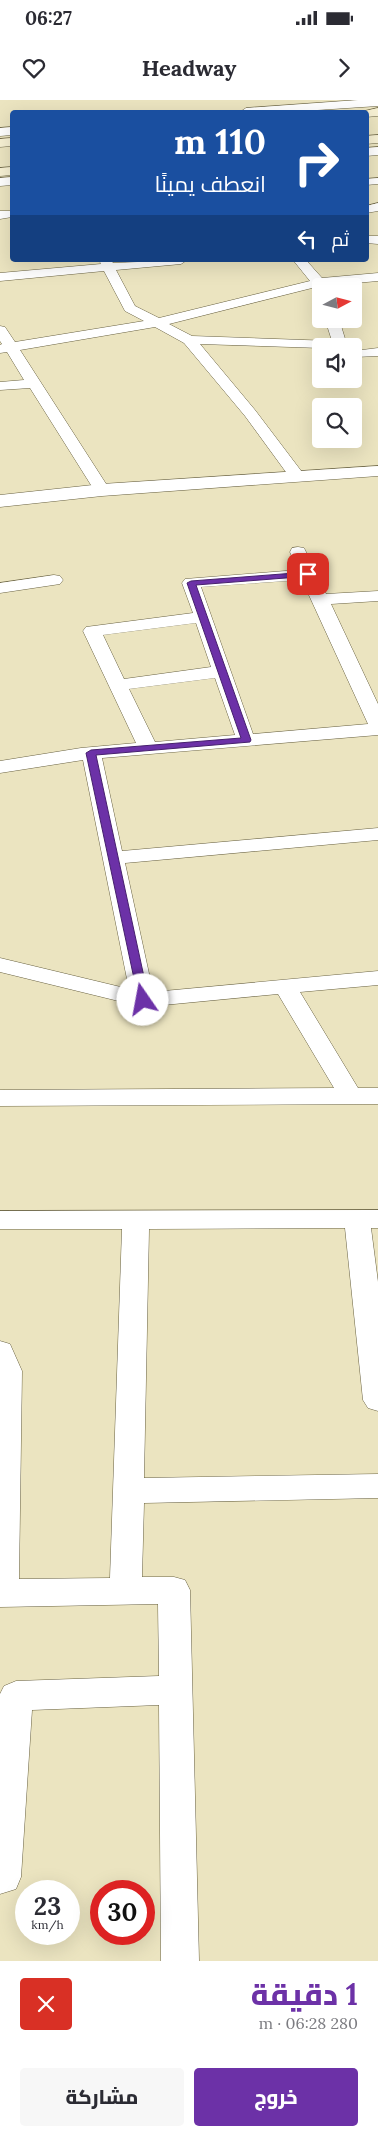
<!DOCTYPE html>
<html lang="ar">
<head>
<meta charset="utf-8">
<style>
	:root { --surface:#fff; --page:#f7f7f7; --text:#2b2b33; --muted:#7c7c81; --accent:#6c31a7 }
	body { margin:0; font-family:Lora,Cairo,serif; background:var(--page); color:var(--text); direction:rtl; height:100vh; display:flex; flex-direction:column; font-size:19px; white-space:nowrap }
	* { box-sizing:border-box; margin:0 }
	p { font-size:16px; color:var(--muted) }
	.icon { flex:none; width:28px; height:28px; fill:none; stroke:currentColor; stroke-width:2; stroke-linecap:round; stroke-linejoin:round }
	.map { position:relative; height:1861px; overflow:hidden; direction:ltr }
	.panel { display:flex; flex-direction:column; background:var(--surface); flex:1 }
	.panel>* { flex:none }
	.guide { position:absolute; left:10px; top:10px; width:359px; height:152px; border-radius:5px; box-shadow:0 5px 20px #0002; direction:rtl; background:#1a4fa0; color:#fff; overflow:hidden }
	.needle { width:32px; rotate:83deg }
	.buttons { position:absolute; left:312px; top:178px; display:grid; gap:10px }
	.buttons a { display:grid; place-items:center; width:50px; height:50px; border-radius:5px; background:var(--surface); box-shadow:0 5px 20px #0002; font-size:25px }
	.speed { position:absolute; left:15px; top:1780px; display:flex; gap:10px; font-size:25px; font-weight:700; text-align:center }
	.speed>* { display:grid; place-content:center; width:65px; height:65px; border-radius:50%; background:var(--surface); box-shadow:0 5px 20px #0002; line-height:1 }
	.speed small { font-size:12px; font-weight:400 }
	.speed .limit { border:8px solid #d22; background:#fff; color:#111 }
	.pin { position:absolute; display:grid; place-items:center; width:42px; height:42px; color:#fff; margin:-21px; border-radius:10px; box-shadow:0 2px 8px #0006 }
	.me { position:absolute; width:55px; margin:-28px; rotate:348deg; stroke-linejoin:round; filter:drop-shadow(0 0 4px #0008) }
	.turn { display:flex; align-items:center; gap:18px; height:105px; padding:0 20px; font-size:22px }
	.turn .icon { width:65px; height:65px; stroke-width:2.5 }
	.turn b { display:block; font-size:35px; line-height:42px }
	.then { display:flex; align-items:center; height:48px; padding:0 20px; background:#0003; gap:10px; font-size:19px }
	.round { display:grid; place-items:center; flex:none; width:52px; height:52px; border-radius:5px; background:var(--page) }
	.head { display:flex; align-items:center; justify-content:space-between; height:85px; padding:0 20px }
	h1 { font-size:30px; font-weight:800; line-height:38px; color:var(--accent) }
	.button { display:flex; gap:10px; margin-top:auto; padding:10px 20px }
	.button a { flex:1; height:58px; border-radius:5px; background:var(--accent); color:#fff; font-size:20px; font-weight:800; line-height:58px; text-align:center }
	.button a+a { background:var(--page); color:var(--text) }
	.status { display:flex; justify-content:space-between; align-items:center; height:35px; padding:0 25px; background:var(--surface); direction:ltr }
	.status svg { height:14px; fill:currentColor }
	header { display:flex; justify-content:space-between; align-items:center; height:65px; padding:0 20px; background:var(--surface); font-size:22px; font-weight:800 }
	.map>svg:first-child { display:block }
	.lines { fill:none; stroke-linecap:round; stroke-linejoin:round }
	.minor-casing { stroke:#696242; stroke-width:1 }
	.tertiary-casing { stroke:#696242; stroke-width:1 }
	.secondary-casing { stroke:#696242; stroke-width:1 }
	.minor { fill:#fff; fill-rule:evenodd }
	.tertiary { fill:#fff; fill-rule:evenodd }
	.secondary { fill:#f6f0d3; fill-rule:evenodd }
	.route { fill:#6c31a7; stroke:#46206d }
</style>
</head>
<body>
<div class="status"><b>06:27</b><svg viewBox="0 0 49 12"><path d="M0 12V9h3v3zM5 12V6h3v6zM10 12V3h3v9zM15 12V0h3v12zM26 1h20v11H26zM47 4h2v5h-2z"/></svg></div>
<header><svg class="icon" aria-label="forward" viewBox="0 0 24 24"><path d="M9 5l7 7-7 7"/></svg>Headway<svg class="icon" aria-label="heart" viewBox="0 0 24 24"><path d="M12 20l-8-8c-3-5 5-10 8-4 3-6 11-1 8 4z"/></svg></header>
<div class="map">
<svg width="378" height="1861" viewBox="0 0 378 1861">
	<rect width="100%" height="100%" fill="#ebe4c0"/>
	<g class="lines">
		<!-- minor casing -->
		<g class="minor-casing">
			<path id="minor" d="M378 78V84L366 85V79Z
				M378 103V111L366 113V106Z
				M0 111H12V117L0 119Z
				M369 136H378V144L366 143V137Z
				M99 160H111L113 163 187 160 181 164 116 170 135 206 159 218 310 181 293 160H306L322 178 378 173V181L321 186V190L316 187 169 224 192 236 332 241 325 219H339L346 242 351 246H321V248L200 244 255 310 305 376 303 379H291L245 316 184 243 155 227 20 250 110 390 108 393H96L30 288 0 290V282L24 280 7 252 0 253V245L2 244 0 241V226L5 227 15 242 144 221 125 211 104 171 0 181V173L101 164Z
				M354 247 362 250 378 248V256L355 257Z
				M298 447 304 448 306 452 326 494 378 491V501L331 504 378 604V635L102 658 122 751 378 728V740L125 763 153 892 378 871V885L300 892 358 988H378V1004L0 1006V990L334 988 278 894 143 907 0 872V858L129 889 83 660 0 673V661L81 648 136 643 83 531 86 527 193 513 182 483 185 479 298 470 290 452 292 448ZM302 480 368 624 253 634 201 487ZM196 523 211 567 124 579 103 535ZM215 578 235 635 155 642 129 589Z
				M54 475 60 476 63 480 60 484 0 493V483Z
				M378 1110V1128H371L378 1182V1311L368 1308 363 1300 345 1128 149 1129 144 1378 378 1374V1398L144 1403 142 1477H174L185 1480 190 1490 199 1861H161L159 1605 32 1610 21 1777 16 1789 0 1794V1594L4 1586 16 1581 159 1576 158 1504 0 1507V1241L10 1244 22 1271 19 1479 110 1478 122 1129H0V1111Z"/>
		</g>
		<!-- tertiary casing -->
		<g class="tertiary-casing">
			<path id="tertiary" d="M358 0H378V6L287 12H240L246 8Z
				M12 27V35L0 36V28Z
				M378 47V55L366 56V48Z
				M12 77V85L0 86V78Z
				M378 366V376L102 396 0 407V395L102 384Z"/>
		</g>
		<!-- secondary casing -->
		<g class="secondary-casing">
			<path id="secondary" d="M378 8V16L366 17V12H360Z
				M378 35V43L366 44V36Z
				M12 38V46L0 47V39Z
				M12 67V75L0 76V68Z"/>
		</g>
		<!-- minor -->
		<use href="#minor" class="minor"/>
		<!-- tertiary -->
		<use href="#tertiary" class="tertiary"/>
		<!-- secondary -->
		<use href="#secondary" class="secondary"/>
	</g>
	<!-- route -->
	<path class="route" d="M308 472 311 473V476L196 485 251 640 250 642 96 655 149 900 147 902H139L86 653 91 650 241 638 187 483 191 481Z"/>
</svg>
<div class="buttons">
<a><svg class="needle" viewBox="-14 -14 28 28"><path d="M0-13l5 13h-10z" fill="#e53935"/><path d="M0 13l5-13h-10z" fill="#7c7c81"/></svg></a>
<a><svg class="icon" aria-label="sound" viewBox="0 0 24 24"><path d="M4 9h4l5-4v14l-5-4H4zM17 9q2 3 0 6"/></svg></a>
<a><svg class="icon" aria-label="search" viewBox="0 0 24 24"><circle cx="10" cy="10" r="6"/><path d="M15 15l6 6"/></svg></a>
</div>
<div class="speed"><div>23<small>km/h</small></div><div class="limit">30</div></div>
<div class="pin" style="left:308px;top:474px;background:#d93025"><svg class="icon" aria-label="arrive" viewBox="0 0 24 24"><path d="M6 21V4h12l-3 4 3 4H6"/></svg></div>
<svg class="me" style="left:143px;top:900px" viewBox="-20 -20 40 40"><circle r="19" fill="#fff"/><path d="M0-13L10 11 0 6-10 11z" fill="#6c31a7"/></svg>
<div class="guide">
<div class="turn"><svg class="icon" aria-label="right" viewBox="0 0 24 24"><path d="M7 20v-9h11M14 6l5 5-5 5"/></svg><div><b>110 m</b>انعطف يمينًا</div></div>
<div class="then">ثم<svg class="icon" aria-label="left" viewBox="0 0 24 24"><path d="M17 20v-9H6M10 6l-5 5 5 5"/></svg></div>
</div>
</div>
<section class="panel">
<div class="head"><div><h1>1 دقيقة</h1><p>280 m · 06:28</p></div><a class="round" style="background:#d93025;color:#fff"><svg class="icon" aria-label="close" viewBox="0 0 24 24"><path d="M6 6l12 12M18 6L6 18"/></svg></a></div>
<div class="button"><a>خروج</a><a>مشاركة</a></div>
</section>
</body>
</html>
